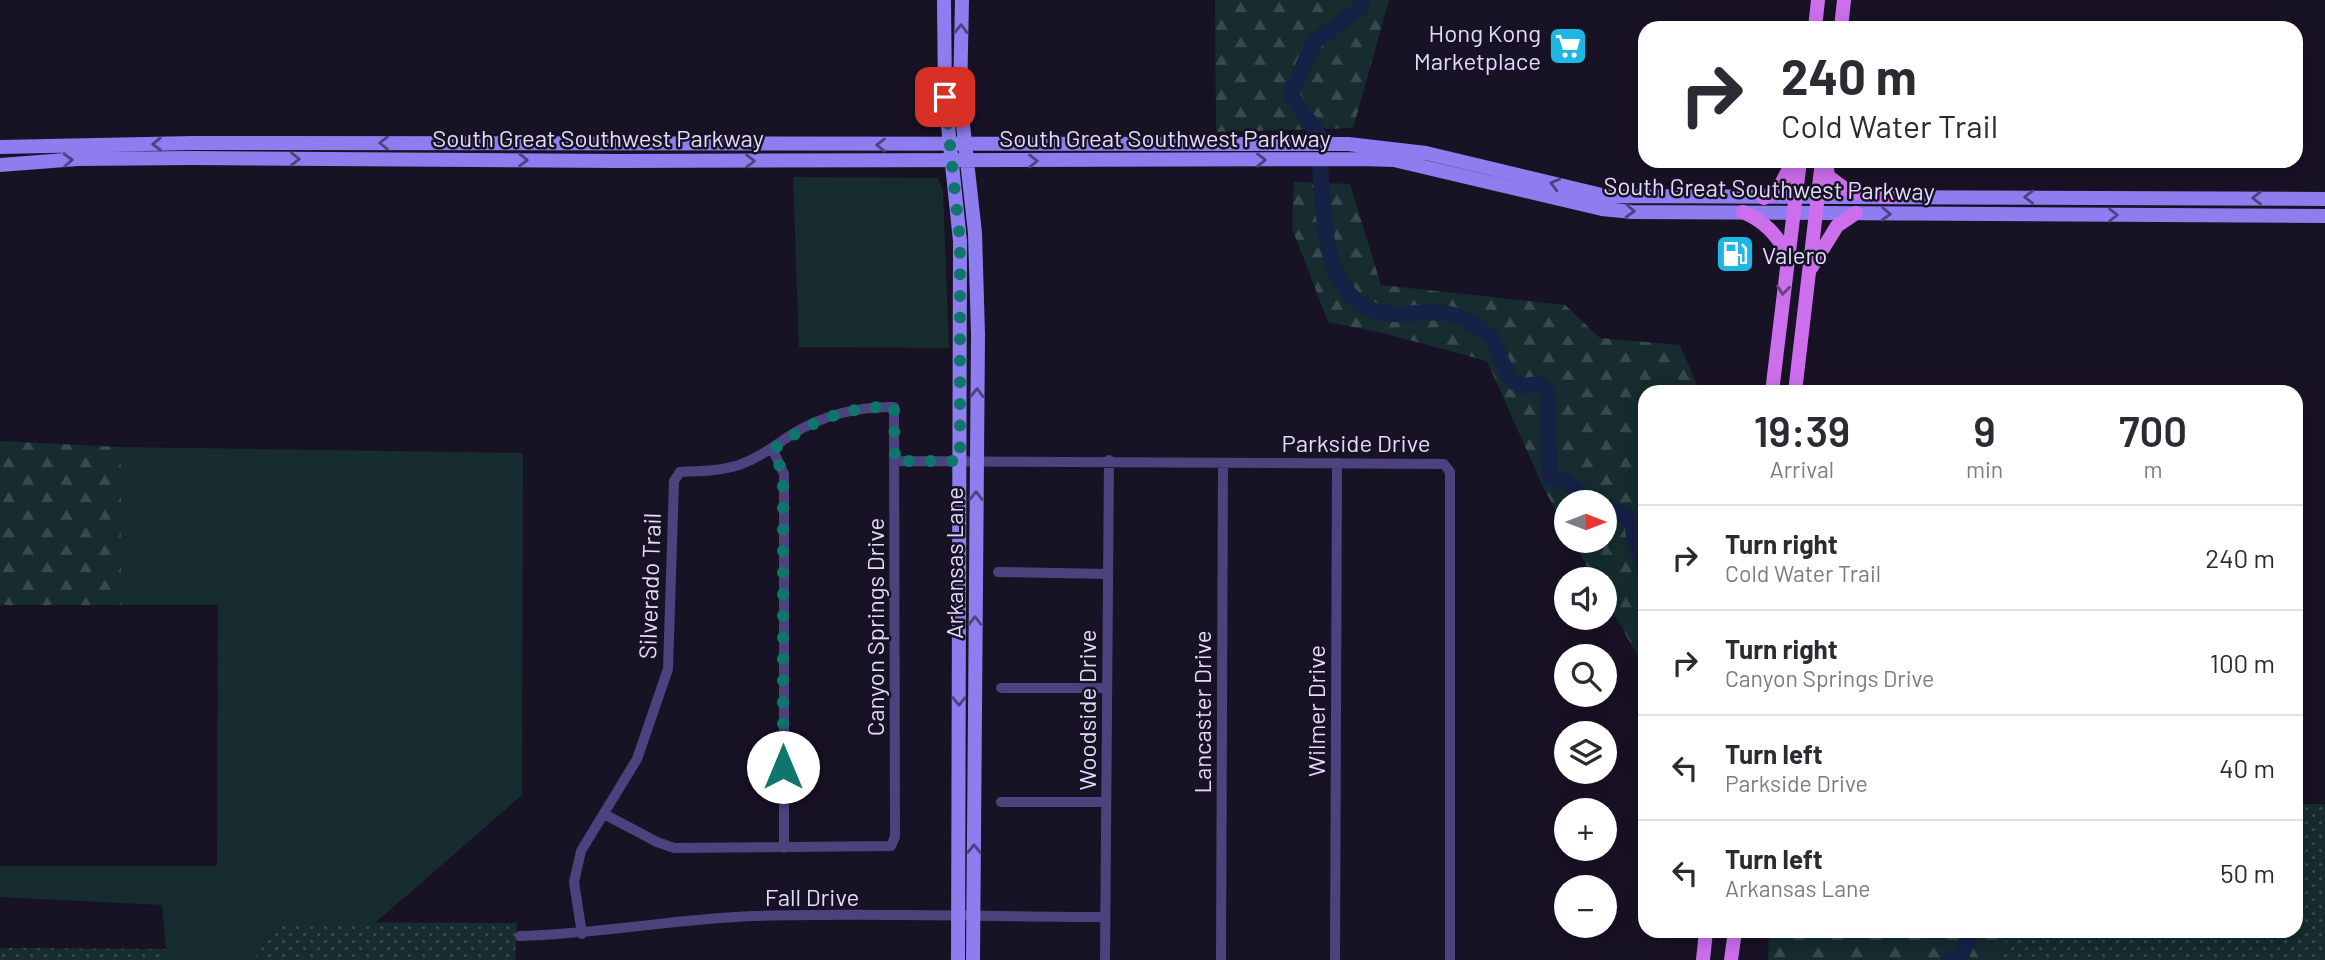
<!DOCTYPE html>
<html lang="en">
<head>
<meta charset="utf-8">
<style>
	:root { --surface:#fff; --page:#f7f7f7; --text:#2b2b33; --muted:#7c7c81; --line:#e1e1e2 }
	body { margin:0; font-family:Barlow,sans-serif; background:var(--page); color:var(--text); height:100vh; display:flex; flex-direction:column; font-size:26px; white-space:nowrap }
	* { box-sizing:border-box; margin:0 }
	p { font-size:23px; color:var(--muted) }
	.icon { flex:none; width:38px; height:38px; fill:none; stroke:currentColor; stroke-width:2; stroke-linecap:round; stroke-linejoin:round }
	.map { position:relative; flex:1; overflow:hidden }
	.details { position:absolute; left:1638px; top:385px; width:665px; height:553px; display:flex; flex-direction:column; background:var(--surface); border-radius:21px; box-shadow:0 4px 18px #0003 }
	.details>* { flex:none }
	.top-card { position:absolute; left:1638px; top:21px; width:665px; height:147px; border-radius:21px; box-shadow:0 4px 18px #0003; background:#fff; color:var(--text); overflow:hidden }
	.needle { width:46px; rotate:90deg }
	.tools { position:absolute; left:1554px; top:490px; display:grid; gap:14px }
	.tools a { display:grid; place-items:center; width:63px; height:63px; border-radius:50%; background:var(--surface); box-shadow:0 4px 18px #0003; font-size:35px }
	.pin { position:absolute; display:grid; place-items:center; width:60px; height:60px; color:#fff; margin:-30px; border-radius:14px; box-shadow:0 4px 10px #0006 }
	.me { position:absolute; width:77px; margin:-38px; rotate:0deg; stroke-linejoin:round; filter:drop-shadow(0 0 5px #0008) }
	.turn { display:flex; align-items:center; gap:24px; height:147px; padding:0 28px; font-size:32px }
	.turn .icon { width:91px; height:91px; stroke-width:2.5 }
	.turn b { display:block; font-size:49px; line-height:60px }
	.eta { display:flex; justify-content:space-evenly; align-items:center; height:119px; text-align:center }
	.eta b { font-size:42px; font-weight:600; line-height:49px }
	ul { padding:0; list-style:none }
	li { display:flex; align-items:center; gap:21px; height:105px; padding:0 28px; border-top:2px solid var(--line) }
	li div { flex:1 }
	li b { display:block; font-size:26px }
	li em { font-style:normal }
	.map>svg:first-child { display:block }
	.green { fill:#162c2e }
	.forest { fill:url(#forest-firs) }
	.park { fill:url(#park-dots) }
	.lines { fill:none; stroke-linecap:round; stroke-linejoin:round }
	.river { stroke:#152246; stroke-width:16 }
	.street { stroke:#4c437e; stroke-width:10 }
	.secondary { stroke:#8e7def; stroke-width:14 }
	.primary { stroke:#cd6fed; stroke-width:14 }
	.oneway { stroke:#4d4280 }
	.oneway2 { stroke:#693c7f }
	.route { stroke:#0f766e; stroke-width:12; stroke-dasharray:0 21.6 }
	.labels { text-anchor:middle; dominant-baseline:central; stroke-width:5; stroke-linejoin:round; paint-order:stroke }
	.poi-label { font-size:24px; fill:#e2dafa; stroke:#181225; text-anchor:end }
	.street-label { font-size:24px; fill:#e2dafa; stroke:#181225 }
</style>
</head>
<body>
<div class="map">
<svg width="2325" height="960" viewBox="0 0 2325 960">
	<defs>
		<pattern id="forest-firs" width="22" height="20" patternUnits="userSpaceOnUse" patternTransform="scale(1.75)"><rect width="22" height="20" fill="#162c2e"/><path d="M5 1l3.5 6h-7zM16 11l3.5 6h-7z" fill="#384a4d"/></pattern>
		<pattern id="park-dots" width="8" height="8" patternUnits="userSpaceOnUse" patternTransform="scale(1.75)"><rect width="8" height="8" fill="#162c2e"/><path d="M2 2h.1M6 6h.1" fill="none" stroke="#384a4d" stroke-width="1.8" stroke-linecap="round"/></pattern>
	</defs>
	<rect width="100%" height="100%" fill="#181225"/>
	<!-- green -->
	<path class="green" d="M793 177 938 178 943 191 949 348 799 347Z
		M121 447 523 453 522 795 375 923 280 922 253 960H167L162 905 0 897V866H217L218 605H121Z"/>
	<!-- forest -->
	<path class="forest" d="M1215 0H1389L1353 128 1216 132Z
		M1294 182 1350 184 1381 285 1565 305 1600 338 1680 345 1700 392H1645V669L1605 598V579H1594L1573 541H1605V502H1566V529L1543 487 1487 361 1383 333 1328 322 1292 228Z
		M0 441 121 447V605H0Z
		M1769 931H2008L2001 960H1768Z"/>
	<!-- park -->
	<path class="park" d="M2296 804H2325V960H2001L2008 931H2296Z
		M280 922 517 923 515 960H253Z
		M0 948 167 949V960H0Z"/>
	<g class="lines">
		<!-- river -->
		<path class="river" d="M1318 134 1291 95 1293 88 1315 41 1360 9 1362 0
			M1320 165C1325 216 1320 310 1392 314 1420 315 1446 306 1471 323 1478 327 1488 332 1492 339 1500 350 1504 380 1519 385 1525 387 1534 384 1541 384L1547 392 1550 477 1557 481 1565 480 1575 488 1583 502
			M1605 508H1612L1632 522 1635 542 1645 567
			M1950 960 1962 954 1971 931"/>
		<!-- street -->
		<path class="street" d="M773 450 784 474V848
			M895 461 1444 464 1450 472V960
			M998 572 1108 574
			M1001 688H1107
			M1001 802H1106
			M582 934 574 882 581 851 637 759 668 669 674 481 680 472C700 471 720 471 739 465 759 458 774 446 791 435 820 416 859 406 894 407L895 837 891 846 674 848 657 842 604 814
			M520 936C598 934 675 919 753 916 870 912 988 917 1105 917
			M1105 960 1109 460
			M1221 960 1223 464
			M1335 960 1337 463"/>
		<!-- secondary -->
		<path class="secondary" d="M944 0 945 97 960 241 958 960
			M962 0 960 98 975 233 978 334 973 960
			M0 147 193 143 1348 144 1426 153 1606 196 2325 199
			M0 165 78 159 192 158 617 161 1361 159 1394 160 1602 209 1632 212 2325 216"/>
		<!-- primary -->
		<path class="primary" d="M1815 28 1818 0
			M1841 28 1844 0
			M1826 162 1828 176 1848 191 1891 197
			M1764 198 1779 188 1793 161
			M1743 212C1764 221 1775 233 1787 253
			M1811 268 1837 226 1856 213
			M1772 392 1800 161
			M1795 392 1822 161
			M1703 960 1706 931
			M1731 960 1735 931"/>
	</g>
	<!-- one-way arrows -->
	<defs><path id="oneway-chevron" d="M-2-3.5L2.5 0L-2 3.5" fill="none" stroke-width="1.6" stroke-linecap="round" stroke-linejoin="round" transform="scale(1.75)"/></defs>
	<g class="oneway">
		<use href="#oneway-chevron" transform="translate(961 29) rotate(-89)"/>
		<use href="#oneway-chevron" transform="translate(384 143) rotate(180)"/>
		<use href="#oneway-chevron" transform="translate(157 144) rotate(179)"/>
		<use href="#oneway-chevron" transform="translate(881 145) rotate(-180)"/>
		<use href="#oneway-chevron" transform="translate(295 159)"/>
		<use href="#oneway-chevron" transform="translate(68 160) rotate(-3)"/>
		<use href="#oneway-chevron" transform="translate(523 160) rotate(1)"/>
		<use href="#oneway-chevron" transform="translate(1261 160) rotate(-1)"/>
		<use href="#oneway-chevron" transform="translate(750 161)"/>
		<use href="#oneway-chevron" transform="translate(1033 161)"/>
		<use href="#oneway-chevron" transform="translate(1555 184) rotate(-166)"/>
		<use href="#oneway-chevron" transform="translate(2029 197) rotate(-180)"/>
		<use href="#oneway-chevron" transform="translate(2257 198) rotate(-180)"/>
		<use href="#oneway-chevron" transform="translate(1630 211) rotate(3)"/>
		<use href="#oneway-chevron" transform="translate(1886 214) rotate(2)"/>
		<use href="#oneway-chevron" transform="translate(2113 215)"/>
		<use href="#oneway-chevron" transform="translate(977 393) rotate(-89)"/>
		<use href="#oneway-chevron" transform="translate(976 496) rotate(-90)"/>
		<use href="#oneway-chevron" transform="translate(975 621) rotate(-90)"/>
		<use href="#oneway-chevron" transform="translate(959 701) rotate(90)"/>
		<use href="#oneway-chevron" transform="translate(974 849) rotate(-90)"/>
	</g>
	<use class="oneway2" href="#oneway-chevron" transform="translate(1783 290) rotate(96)"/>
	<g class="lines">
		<!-- route -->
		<path class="route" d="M783 767V474L773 450C807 422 849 405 894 407L895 461H960V241L945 97"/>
	</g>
	<!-- icons -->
	<defs>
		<g id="supermarket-square" transform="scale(2.0125)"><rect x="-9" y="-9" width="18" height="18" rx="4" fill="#1eb7e3" stroke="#181225"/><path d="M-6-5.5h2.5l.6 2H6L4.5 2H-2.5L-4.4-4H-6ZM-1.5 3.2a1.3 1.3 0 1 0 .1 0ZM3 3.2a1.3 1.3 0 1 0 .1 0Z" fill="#fff"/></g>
		<g id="fuel-square" transform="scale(2.0125)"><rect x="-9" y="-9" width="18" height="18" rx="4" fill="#1eb7e3" stroke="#181225"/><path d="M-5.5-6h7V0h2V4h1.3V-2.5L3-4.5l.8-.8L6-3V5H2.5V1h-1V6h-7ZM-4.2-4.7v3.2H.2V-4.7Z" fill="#fff"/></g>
	</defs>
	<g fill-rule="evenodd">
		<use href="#supermarket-square" x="1568" y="46"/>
		<use href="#fuel-square" x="1735" y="254"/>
	</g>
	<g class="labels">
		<!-- poi labels -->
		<g class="poi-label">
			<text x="1541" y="32">Hong Kong<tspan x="1541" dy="28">Marketplace</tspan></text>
			<text x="1762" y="254" text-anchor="start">Valero</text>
		</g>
		<!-- street labels -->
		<g class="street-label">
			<text x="598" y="137">South Great Southwest Parkway</text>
			<text x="1165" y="137">South Great Southwest Parkway</text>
			<text transform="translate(1769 188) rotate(1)">South Great Southwest Parkway</text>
			<text x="1356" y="442">Parkside Drive</text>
			<text transform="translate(953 563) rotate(-90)">Arkansas Lane</text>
			<text transform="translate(649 586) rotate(-88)">Silverado Trail</text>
			<text transform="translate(874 627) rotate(-90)">Canyon Springs Drive</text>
			<text transform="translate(1086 710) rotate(-90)">Woodside Drive</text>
			<text transform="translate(1315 711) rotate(-90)">Wilmer Drive</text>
			<text transform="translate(1201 712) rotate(-90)">Lancaster Drive</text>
			<text x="812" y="896">Fall Drive</text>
		</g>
	</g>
</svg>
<div class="tools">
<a><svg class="needle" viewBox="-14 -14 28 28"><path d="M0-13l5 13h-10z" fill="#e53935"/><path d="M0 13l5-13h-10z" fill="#7c7c81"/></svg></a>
<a><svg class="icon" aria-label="sound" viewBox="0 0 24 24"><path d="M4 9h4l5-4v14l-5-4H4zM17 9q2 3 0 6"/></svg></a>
<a><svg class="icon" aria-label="search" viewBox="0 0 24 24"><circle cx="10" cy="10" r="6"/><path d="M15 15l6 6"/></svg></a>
<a><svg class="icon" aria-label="layers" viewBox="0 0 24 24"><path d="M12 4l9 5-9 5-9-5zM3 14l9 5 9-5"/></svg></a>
<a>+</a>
<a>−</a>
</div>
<div class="pin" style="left:945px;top:97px;background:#d93025"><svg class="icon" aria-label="arrive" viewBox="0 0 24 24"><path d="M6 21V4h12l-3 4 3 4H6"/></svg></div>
<svg class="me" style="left:783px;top:767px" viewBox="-20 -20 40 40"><circle r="19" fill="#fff"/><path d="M0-13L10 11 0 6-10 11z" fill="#0f766e"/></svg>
<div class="top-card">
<div class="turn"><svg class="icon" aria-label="right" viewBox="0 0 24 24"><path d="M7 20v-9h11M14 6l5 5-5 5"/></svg><div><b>240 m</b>Cold Water Trail</div></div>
</div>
<section class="details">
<div class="eta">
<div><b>19:39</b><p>Arrival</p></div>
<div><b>9</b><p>min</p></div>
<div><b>700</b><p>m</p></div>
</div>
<ul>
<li><svg class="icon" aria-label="right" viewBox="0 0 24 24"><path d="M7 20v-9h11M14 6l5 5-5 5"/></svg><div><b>Turn right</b><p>Cold Water Trail</p></div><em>240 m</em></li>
<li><svg class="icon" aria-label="right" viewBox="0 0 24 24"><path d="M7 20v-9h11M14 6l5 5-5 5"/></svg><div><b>Turn right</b><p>Canyon Springs Drive</p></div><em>100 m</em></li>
<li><svg class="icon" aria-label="left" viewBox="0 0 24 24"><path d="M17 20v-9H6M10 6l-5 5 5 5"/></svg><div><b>Turn left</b><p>Parkside Drive</p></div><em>40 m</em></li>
<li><svg class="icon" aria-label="left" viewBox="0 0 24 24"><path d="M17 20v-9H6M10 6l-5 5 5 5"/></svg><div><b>Turn left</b><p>Arkansas Lane</p></div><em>50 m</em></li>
</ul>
</section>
</div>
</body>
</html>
